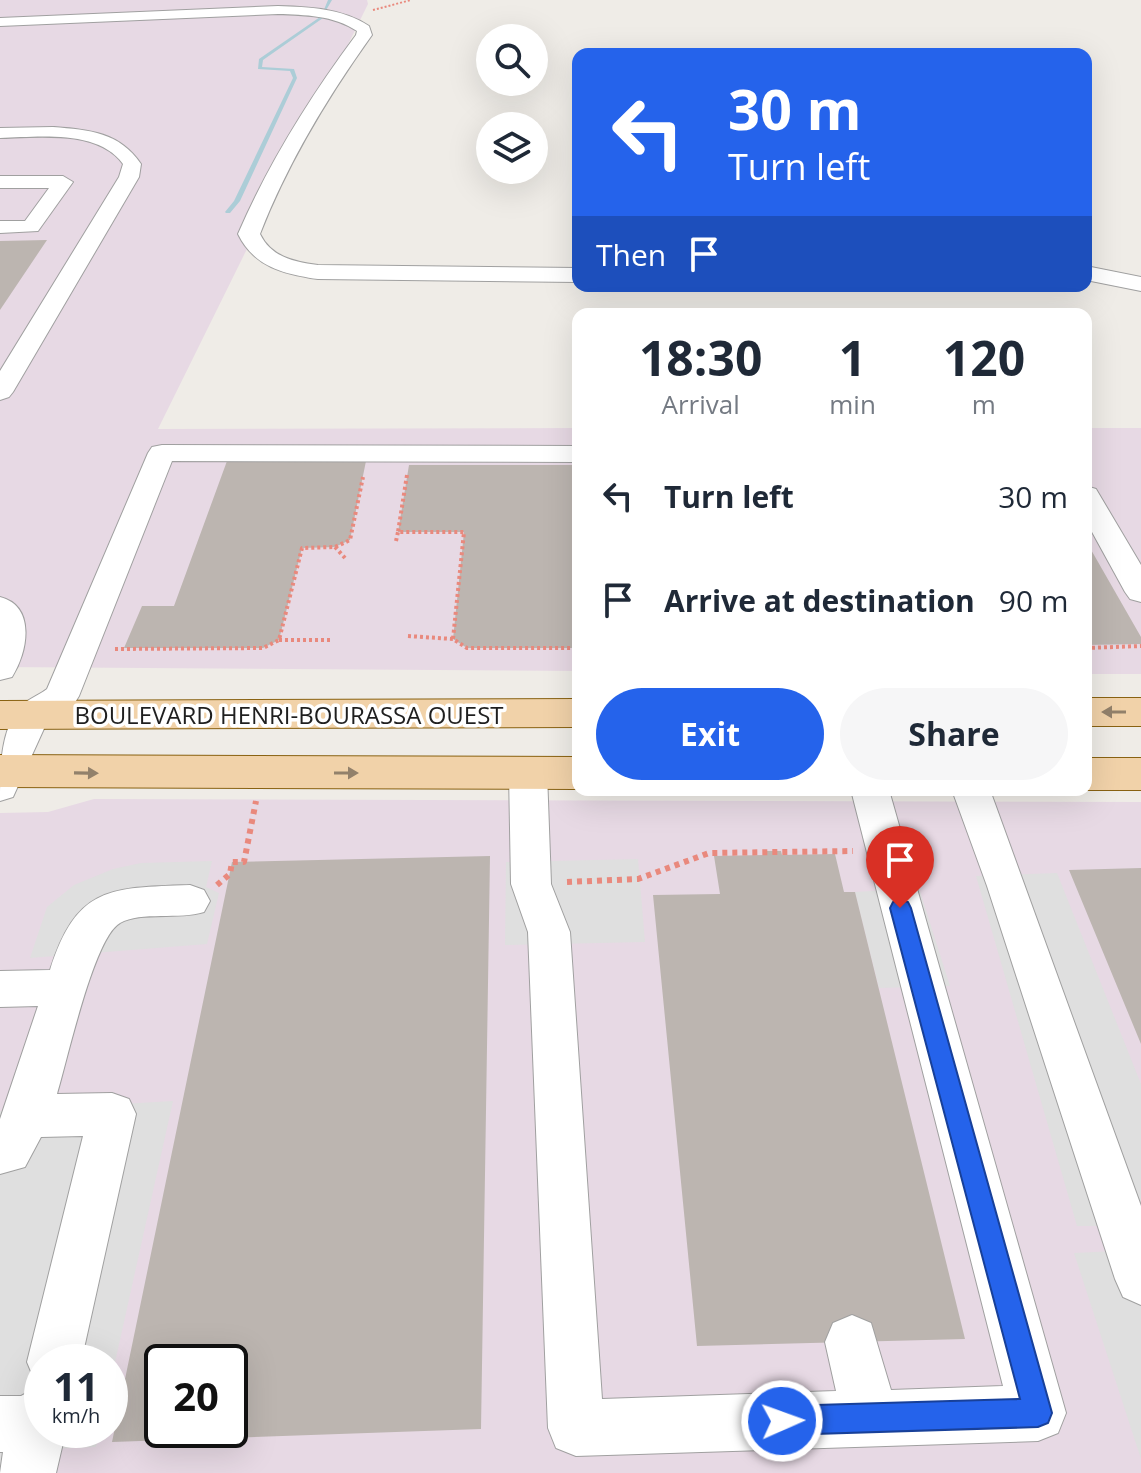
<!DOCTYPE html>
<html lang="en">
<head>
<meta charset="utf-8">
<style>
	:root { --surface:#fff; --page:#f6f6f7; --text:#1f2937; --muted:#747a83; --accent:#2563eb }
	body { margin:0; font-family:"Open Sans",sans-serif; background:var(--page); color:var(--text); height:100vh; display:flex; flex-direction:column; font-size:30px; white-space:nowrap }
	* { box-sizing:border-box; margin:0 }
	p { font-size:26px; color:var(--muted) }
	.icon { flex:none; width:44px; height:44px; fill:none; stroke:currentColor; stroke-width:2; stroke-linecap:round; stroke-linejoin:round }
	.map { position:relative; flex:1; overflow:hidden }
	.side { position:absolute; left:572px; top:308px; width:520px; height:488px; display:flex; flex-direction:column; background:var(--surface); border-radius:16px; box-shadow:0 8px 32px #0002 }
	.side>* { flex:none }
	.banner { position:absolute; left:572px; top:48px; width:520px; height:244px; border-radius:16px; box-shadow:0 8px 32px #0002; background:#2563eb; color:#fff; overflow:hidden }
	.controls { position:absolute; left:476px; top:24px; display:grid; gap:16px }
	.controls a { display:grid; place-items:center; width:72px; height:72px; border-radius:50%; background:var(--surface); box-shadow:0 8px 32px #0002; font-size:40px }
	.speed { position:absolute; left:24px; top:1344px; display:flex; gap:16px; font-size:40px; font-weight:700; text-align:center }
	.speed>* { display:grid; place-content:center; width:104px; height:104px; border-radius:50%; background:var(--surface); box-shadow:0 8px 32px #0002; line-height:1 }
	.speed small { font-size:20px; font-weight:400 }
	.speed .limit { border:4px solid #111; border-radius:12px; background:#fff; color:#111 }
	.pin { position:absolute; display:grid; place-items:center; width:68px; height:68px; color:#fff; margin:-82px -34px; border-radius:50% 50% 50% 0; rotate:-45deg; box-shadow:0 0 8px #0007 }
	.pin .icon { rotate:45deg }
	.me { position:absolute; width:88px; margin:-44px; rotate:88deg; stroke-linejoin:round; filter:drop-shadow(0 0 6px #0008) }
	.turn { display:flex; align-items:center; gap:28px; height:168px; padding:0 24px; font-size:36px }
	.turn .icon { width:104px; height:104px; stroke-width:2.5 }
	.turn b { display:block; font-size:56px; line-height:68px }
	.then { display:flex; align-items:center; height:76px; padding:0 24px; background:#0003; gap:16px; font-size:30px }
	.eta { display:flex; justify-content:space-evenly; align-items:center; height:136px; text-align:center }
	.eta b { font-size:48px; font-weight:700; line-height:56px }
	.cta { display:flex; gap:16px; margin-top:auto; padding:16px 24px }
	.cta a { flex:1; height:92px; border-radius:48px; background:var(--accent); color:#fff; font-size:32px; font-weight:700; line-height:92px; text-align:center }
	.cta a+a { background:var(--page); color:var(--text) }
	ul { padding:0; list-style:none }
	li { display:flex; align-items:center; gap:24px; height:104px; padding:0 24px }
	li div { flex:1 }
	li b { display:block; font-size:30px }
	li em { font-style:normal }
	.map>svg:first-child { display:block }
	.industrial { fill:#e7d9e4; fill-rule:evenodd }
	.parking { fill:#dfdfdf }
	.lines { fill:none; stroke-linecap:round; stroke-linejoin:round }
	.stream { fill:#accdd7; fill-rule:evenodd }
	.building { fill:#bcb5b0; fill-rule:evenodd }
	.minor-casing { stroke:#a0a0a0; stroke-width:2 }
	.major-casing { stroke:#896212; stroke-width:2 }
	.path-far2 { stroke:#e9897d; stroke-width:2; stroke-dasharray:2 2; stroke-linecap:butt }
	.path-far1 { stroke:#e9897d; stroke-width:4; stroke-dasharray:3 3; stroke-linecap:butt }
	.path { stroke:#e9897d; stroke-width:6; stroke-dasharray:5 5; stroke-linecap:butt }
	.minor { fill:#fff; fill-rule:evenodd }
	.major { fill:#f1d2a9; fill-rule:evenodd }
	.oneway { fill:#92816b }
	.route { fill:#2563eb; stroke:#184099; stroke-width:2 }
	.labels { text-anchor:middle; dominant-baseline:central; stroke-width:7; stroke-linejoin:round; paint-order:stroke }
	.street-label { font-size:24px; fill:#1f1f1f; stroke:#fff }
</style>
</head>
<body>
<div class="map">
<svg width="1141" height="1473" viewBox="0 0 1141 1473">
	<rect width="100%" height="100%" fill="#efece7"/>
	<!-- industrial -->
	<path class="industrial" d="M0 0H367L368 4 158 429 578 428V671L0 667Z
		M1086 428H1141V674H1086Z
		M94 799 1141 802V1473H0V813L48 812ZM42 1362H110V1430H42ZM162 1362H230V1430H162Z"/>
	<!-- parking -->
	<path class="parking" d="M638 859 645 942 505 945 506 862Z
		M212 861 206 887 219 893 207 944 30 958 47 907 74 885 113 869 141 863Z
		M1057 873 1141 1084V1459L1074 1253 1116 1251 1108 1226H1077L976 876Z
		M919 888 950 986 879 988 855 892Z
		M173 1101 110 1385V1362H42V1430H100L96 1447 53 1449 0 1473V1111Z"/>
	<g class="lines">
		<!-- stream -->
		<path class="stream" d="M328 0H332L325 12H323Z
			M320 17 323 18 263 60 262 67 294 69 297 78 240 201 230 213H226L225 212 234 201 293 78 290 71 258 69 259 59Z"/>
	</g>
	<!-- building -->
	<path class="building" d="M47 240 0 310V241Z
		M227 461H366L350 540 335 547 302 548 279 640 263 648H124L142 606H174Z
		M409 465H578V648H467L453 639 464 532H398Z
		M1086 541 1141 637V644L1086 645Z
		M767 851H781L782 855 835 854 844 892H855L965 1339 697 1346 653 895 720 894 714 856 767 855Z
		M490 856 481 1429 112 1442 232 862ZM162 1362H230V1430H162Z
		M1141 868V1044L1069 870Z"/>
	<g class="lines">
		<!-- minor casing -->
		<g class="minor-casing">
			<path id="minor" d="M278 6C309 7 342 8 369 26L372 35C327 98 288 162 260 234 271 257 294 262 318 265L578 268V282L318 279C284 274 254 267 238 234 269 162 310 97 356 35L357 31C333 15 305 15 278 14L0 26V18Z
				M53 127C90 130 119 132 141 164L139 177 13 392 9 397 0 400V371L119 177 123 164C98 129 37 137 0 138V128Z
				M0 176H63L73 182 38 231 0 233V221H25L49 188H0Z
				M1086 266 1141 277V291L1086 280Z
				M162 445 578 446V462L172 461 79 696 74 704 47 722 13 797 0 801C0 771 0 729 21 706 28 699 39 695 47 689L148 453 152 447Z
				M1086 486 1096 489 1141 565V602L1130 599 1125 592 1086 521Z
				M0 597C36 606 28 652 12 677L0 680Z
				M528 760 541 764 547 773 551 884 570 932 602 1399 836 1391 825 1342 833 1323 852 1315 871 1323 891 1390 1003 1386 851 790H889L1066 1413 1058 1433 1038 1441 576 1456 556 1448 548 1428 528 932 511 884 509 773 515 764Z
				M952 790H990L1141 1206V1305L1123 1297 1115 1279 987 886Z
				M190 885 204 890 210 901 204 912C180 920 141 911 120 923 94 937 67 1061 57 1094L112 1093 129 1099 136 1114 81 1362H42V1384L35 1381 27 1362 83 1136 41 1137 25 1167 0 1174V1119L38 1006 0 1007V971L50 970C77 886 109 888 190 885Z
				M42 1385V1430H66L56 1473H0L3 1452H0V1396H21Z"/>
		</g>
		<!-- major casing -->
		<g class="major-casing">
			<path id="major" d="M1086 698H1141V726H1086Z
				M578 699V727L0 729V701Z
				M0 755 578 757V789L0 787Z
				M1086 758H1141V790H1086Z"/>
		</g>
		<!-- path-far2 -->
		<path class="path-far2" d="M373 10 411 0"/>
		<!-- path-far1 -->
		<path class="path-far1" d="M407 475 398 532H464L453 639 467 648H578
			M396 541 398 532
			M335 547 345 558
			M408 636 453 639
			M279 640H331
			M1086 648 1141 646
			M115 649 263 648 279 640 302 548 335 547 350 540 363 477"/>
		<!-- path -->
		<path class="path" d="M567 882 638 879 709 853 853 851
			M217 885 230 874 232 862H244L256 801"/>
		<!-- minor -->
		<use href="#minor" class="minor"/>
		<!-- major -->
		<use href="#major" class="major"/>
	</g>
	<!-- one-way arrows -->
	<defs><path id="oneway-solid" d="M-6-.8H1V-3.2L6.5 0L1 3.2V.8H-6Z" transform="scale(2)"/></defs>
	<g class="oneway">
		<use href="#oneway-solid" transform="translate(1114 712) rotate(180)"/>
		<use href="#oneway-solid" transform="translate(86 773) rotate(1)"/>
		<use href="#oneway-solid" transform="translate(346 773)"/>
	</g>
	<!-- route -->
	<path class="route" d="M900 900 908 902 911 908 1052 1413 1048 1423 1038 1427 782 1435 772 1431 768 1421 772 1411 782 1406 1020 1399 890 908 893 902Z"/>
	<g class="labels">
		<!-- street labels -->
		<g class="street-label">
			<text x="289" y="714">BOULEVARD HENRI-BOURASSA OUEST</text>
		</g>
	</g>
</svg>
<div class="controls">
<a><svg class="icon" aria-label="search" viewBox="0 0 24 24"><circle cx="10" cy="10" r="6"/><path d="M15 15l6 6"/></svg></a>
<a><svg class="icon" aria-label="layers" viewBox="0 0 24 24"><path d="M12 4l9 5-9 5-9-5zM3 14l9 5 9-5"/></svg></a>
</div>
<div class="speed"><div>11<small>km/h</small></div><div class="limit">20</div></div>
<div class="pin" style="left:900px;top:908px;background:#d93025"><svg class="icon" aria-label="arrive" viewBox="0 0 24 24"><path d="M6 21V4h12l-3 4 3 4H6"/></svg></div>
<svg class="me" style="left:782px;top:1421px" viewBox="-20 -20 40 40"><circle r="17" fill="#2563eb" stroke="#fff" stroke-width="3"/><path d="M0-11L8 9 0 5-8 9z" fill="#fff"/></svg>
<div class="banner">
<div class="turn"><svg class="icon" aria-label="left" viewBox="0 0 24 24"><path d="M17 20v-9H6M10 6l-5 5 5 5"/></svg><div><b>30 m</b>Turn left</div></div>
<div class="then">Then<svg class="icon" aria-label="arrive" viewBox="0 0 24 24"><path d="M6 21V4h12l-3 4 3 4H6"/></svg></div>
</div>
<section class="side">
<div class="eta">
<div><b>18:30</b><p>Arrival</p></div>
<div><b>1</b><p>min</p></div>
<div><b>120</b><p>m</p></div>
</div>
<ul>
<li><svg class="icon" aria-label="left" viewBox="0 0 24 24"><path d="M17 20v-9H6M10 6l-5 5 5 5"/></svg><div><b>Turn left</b></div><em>30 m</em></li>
<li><svg class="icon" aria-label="arrive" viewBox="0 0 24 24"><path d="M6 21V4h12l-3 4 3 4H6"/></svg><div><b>Arrive at destination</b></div><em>90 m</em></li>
</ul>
<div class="cta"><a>Exit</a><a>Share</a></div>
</section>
</div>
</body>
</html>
